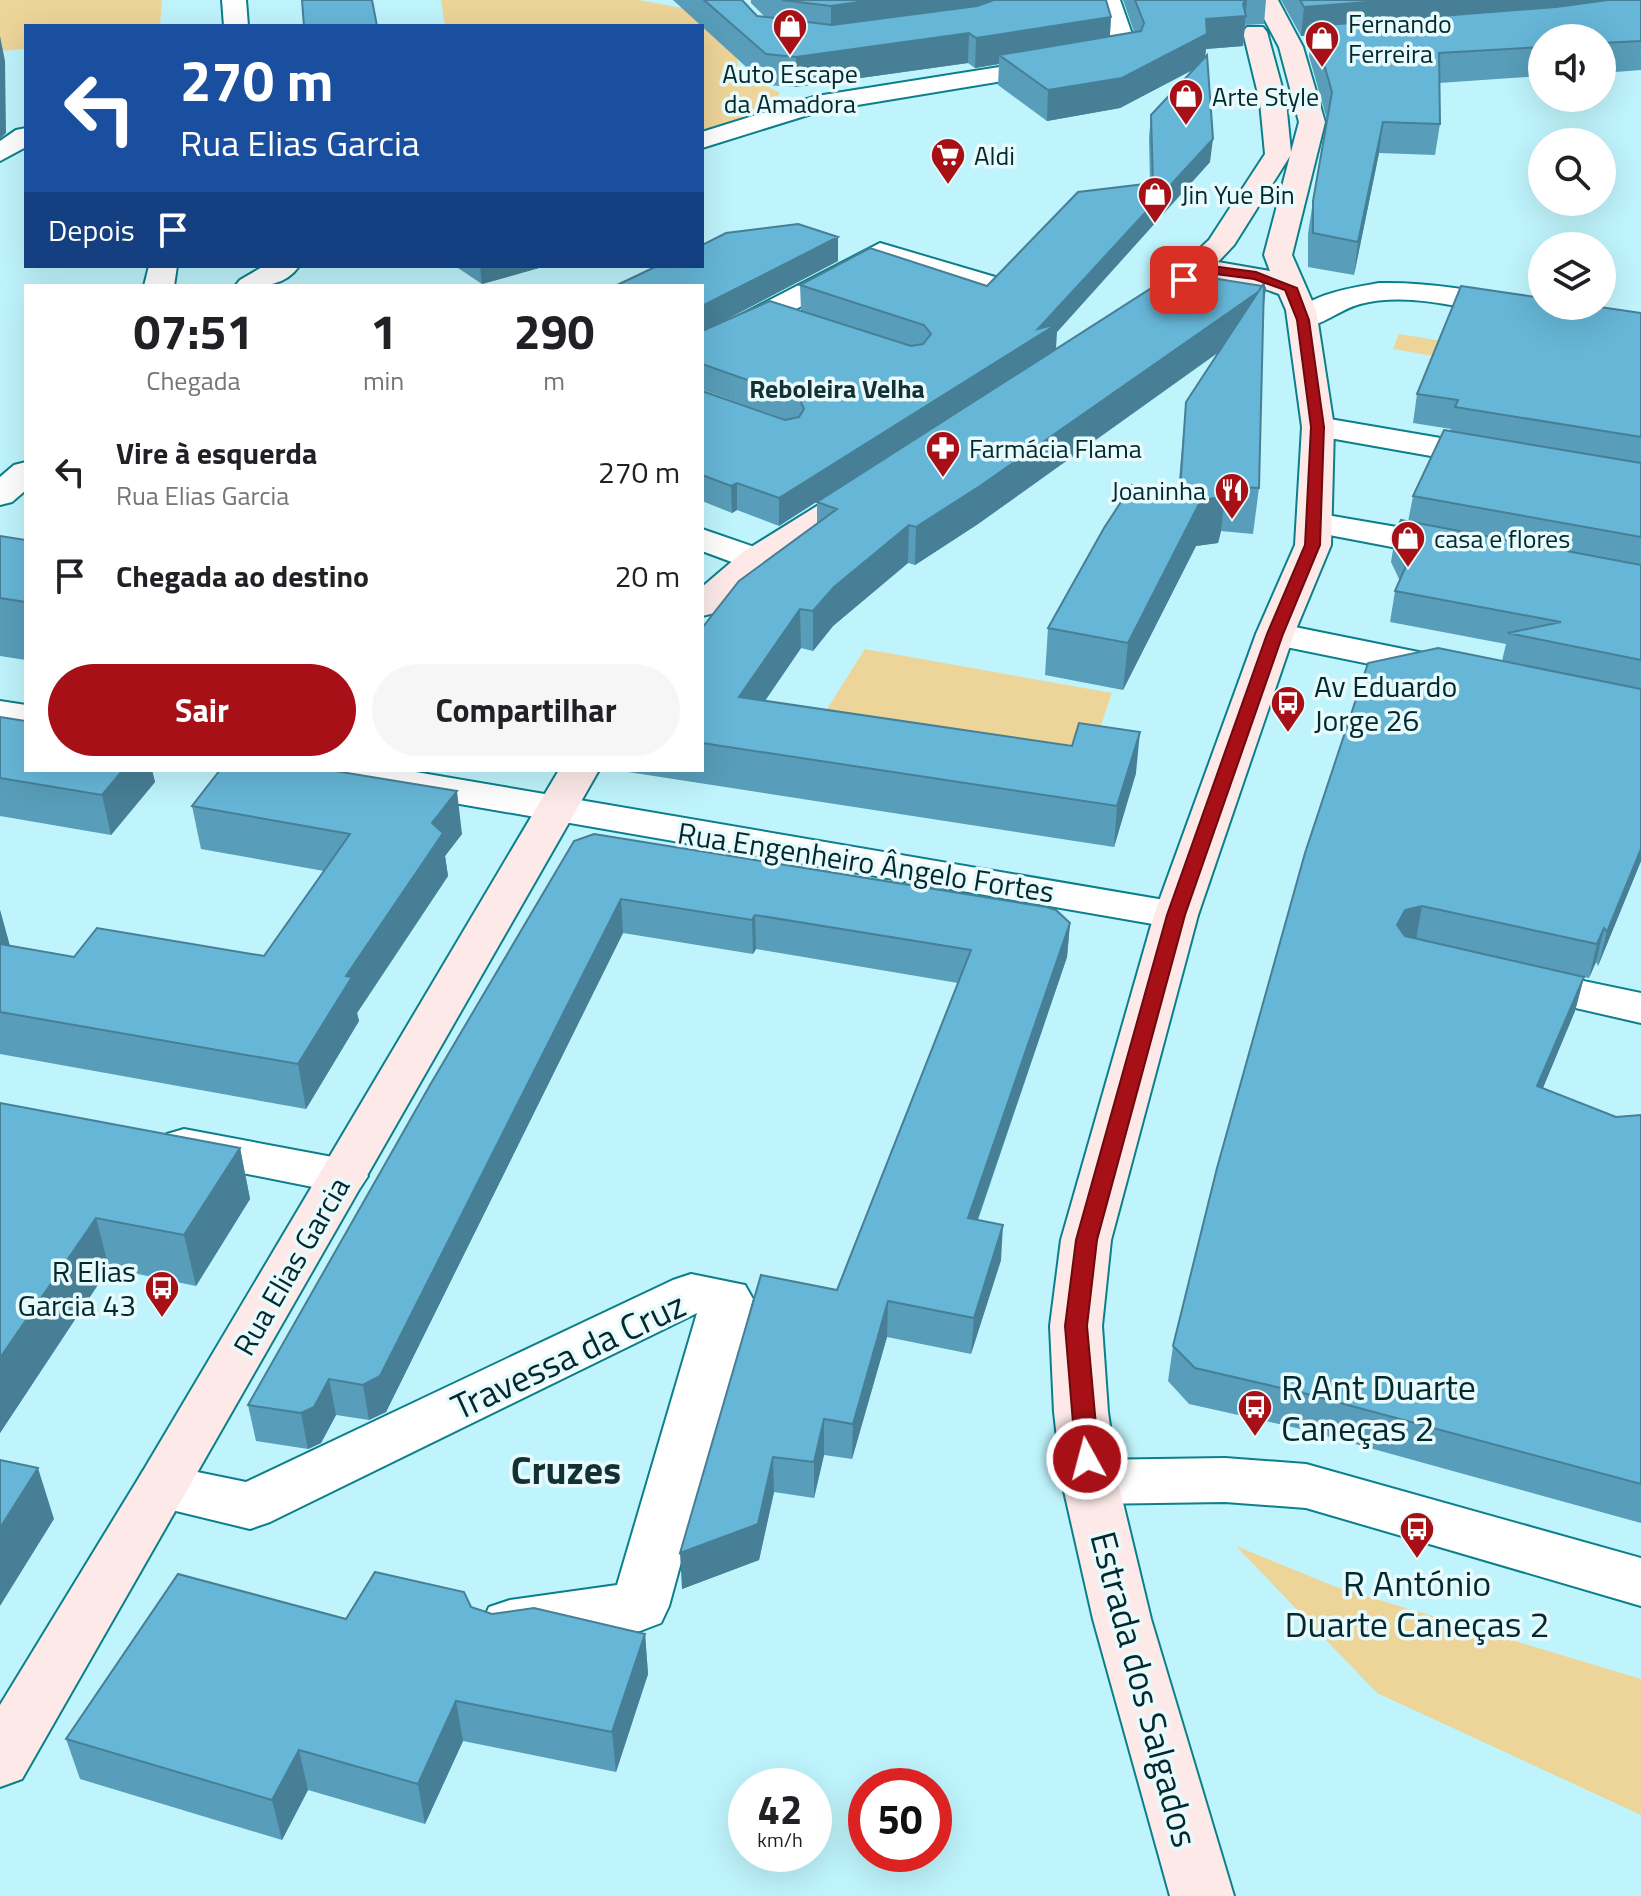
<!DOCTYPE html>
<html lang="pt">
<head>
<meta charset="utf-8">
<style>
	:root { --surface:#fff; --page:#f6f6f6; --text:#202124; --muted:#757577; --accent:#a61016 }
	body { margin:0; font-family:"Titillium Web",sans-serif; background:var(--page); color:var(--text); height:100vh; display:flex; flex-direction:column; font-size:30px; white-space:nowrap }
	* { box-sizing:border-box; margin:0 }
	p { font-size:26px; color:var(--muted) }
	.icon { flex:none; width:44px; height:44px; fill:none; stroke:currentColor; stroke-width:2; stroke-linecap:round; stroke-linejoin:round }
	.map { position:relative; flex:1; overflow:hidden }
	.side { position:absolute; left:24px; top:284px; width:680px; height:488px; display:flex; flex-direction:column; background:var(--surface); border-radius:0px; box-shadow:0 8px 32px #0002 }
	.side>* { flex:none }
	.hud { position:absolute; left:24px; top:24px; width:680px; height:244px; border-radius:0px; box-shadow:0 8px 32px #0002; background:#1a4fa0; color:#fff; overflow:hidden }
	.controls { position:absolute; left:1528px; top:24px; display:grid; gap:16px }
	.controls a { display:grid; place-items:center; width:88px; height:88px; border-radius:50%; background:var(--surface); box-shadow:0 8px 32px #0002; font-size:40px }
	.speed { position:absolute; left:728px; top:1768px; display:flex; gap:16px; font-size:40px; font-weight:700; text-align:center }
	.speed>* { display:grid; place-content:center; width:104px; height:104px; border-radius:50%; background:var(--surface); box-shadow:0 8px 32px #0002; line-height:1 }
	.speed small { font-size:20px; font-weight:400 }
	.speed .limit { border:12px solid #d22; background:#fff; color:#111 }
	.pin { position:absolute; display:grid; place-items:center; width:68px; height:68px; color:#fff; margin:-34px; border-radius:16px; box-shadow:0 4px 12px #0006 }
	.me { position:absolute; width:88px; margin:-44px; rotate:353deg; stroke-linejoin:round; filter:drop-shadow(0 0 6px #0008) }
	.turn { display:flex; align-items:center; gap:28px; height:168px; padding:0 24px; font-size:36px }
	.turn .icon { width:104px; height:104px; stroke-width:2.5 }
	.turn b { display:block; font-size:56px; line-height:68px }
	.then { display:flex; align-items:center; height:76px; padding:0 24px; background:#0003; gap:16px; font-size:30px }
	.eta { display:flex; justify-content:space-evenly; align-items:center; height:136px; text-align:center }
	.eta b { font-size:48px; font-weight:700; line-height:56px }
	.button { display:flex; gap:16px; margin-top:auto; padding:16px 24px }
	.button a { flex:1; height:92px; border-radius:48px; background:var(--accent); color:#fff; font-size:32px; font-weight:700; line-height:92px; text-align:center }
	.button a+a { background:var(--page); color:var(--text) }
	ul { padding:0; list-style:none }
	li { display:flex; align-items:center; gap:24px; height:104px; padding:0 24px }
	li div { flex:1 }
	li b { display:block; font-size:30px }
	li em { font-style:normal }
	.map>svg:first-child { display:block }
	.green { fill:#edd499 }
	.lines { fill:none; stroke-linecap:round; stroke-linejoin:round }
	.street-casing { stroke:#0b7f8b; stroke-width:4 }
	.secondary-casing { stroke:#0b7f8b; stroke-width:4 }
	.street { fill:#fff; fill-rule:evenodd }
	.secondary { fill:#fdeae8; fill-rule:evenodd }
	.wall { fill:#589db9; fill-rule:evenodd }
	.shaded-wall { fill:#477f96 }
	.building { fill:#66b6d7; stroke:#477f96; stroke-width:2 }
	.route { fill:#a61016; stroke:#6c0a0e; stroke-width:2 }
	.labels { text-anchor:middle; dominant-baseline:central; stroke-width:7; stroke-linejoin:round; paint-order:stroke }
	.far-poi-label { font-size:26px; fill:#002a30; stroke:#e9fafc; text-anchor:start }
	.far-neighbourhood-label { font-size:26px; font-weight:bold; fill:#123135; stroke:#e9fafc }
	.poi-label { font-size:30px; fill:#002a30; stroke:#e9fafc; text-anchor:start }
	.street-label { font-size:30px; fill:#002a30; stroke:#e9fafc }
	.near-street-label { font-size:36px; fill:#002a30; stroke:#e9fafc }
	.near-poi-label { font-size:36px; fill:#002a30; stroke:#e9fafc; text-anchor:start }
	.near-neighbourhood-label { font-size:38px; font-weight:bold; fill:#123135; stroke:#e9fafc }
</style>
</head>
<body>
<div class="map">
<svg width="1641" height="1896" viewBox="0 0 1641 1896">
	<rect width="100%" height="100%" fill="#bff4fc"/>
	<!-- green -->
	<path class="green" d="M0 0H162L160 26H26V49L0 51Z
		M441 0H639L724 16 736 46 738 71 780 93 769 113 702 135V26H445Z
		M1399 334 1516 353 1510 369 1393 349Z
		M865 649 1112 693 1088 762 822 717Z
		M1236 1546 1336 1587 1641 1679V1815L1377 1693Z"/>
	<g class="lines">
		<!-- street casing -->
		<g class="street-casing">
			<path id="street" d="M222 0H246L248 26H224Z
				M1096 0H1120L1139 54 1136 59 821 111 702 148V132L817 96 1113 49Z
				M26 128V147L0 161V141L16 130Z
				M880 243 1002 279 1007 285 1002 291 992 294 883 262 713 354 702 356V335Z
				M149 266H177L174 286H144Z
				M264 266H299C284 288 259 286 235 286L240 280Z
				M1379 283C1428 282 1477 290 1524 302L1528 308 1524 314 1513 317C1465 309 1409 291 1360 304 1337 310 1317 332 1292 326L1288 320C1306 294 1351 288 1379 283Z
				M1318 417 1493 447 1505 450 1510 457 1505 464 1493 467 1307 434 1302 427 1307 420Z
				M26 462V490L12 502 0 505V477L14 465Z
				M1315 513 1455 537 1467 541 1473 548 1467 555 1455 559 1303 530 1298 523 1303 516Z
				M702 529 769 552 774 560 769 568 756 571 702 551Z
				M1275 623 1453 659 1466 662 1472 670 1466 678 1453 681 1262 642 1256 634 1262 626Z
				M0 701 26 705V729L0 725Z
				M313 770H404L1176 902 1191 906 1198 915 1191 924 1176 928 333 782 319 778Z
				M1522 968 1641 993V1023L1506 992 1500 982 1506 972Z
				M184 1129 343 1159 360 1164 368 1176 360 1188 343 1193 167 1158 160 1146 167 1134Z
				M691 1274 745 1285 753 1299 669 1606 661 1623 640 1631 510 1650 489 1643 481 1625 489 1607 510 1600 617 1585 697 1313 270 1522 250 1529 143 1503 135 1487 143 1471 163 1465 246 1482 673 1280Z
				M1225 1458 1306 1464 1641 1558V1606L1306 1508 1225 1502 1090 1504 1070 1498 1062 1482 1070 1466 1090 1460Z"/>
		</g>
		<!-- secondary casing -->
		<g class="secondary-casing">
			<path id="secondary" d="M1254 0H1278L1303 47 1325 122 1292 255 1316 310 1334 427 1331 545 1294 634 1198 915 1111 1240 1102 1326 1108 1412 1118 1482 1151 1619 1234 1896H1170L1093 1619 1062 1482 1054 1412 1050 1326 1061 1240 1154 915 1256 634 1295 545 1302 427 1286 310 1279 294 1251 284 1202 277C1183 296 1153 329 1124 321L1120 315 1124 309 1160 286 1209 240 1265 154 1260 102 1243 32 1247 27H1263L1267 32 1286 102 1291 152 1299 122 1279 47ZM1290 156 1264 255 1270 271 1218 262 1234 245Z
				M866 480 878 483 883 490 878 497 769 568 715 613 702 616V587L743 552 854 483Z
				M559 770H599L22 1779 0 1787V1705L143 1471Z"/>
		</g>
		<!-- street -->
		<use href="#street" class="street"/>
		<!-- secondary -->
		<use href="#secondary" class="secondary"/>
	</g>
	<!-- wall -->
	<path class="wall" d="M673 0H742L757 16H764L751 3V0H1106L1111 17 1110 36 1134 32 1123 0H1266L1264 24 1245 25 1243 46 1206 49 1205 58 1210 162 1057 332 779 526 737 510 732 513 702 501V286L838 237V261L712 327 801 310 800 285 987 286 1150 184 1149 138 1151 115 1194 69 1120 108 1047 121 998 85 999 64 975 68 968 63 796 87 766 85ZM703 390 787 420H785L702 391Z
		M1281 0H1641V70L1602 73V38H1542V76L1439 83 1440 124 1435 155 1379 153 1354 275 1308 267V234L1313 201 1327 120 1309 56 1312 35 1301 36Z
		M455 266H546L482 284Z
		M1264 286 1266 287 1263 306 1259 488 1253 534 1221 531 1218 543 1196 546 1123 690 1045 675 1048 628 1178 491 1186 402 1219 352 978 524 915 565 908 563 833 626 813 651 801 648 765 701 1136 773 1114 847 628 772 627 770H702V628L817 524V502Z
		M1641 313V861L1598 966 1596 962 1589 978 1584 977 1575 1011 1543 1088 1616 1117 1641 1115V1523L1301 1429 1189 1404 1168 1381 1173 1346 1502 661 1506 644 1390 622 1395 591 1400 581 1391 562 1396 531 1408 522 1413 496 1451 429 1413 423 1417 394Z
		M0 536 26 540V660L0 656Z
		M0 717 123 770H152L155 782 111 835 0 816Z
		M192 806 462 834 445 856 448 876 357 1013 359 1021 306 1109 0 1054V910L10 946 74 957 264 956 324 871 201 849Z
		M574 841 1070 923 1067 957 978 1220 1001 1260 971 1354 887 1337 852 1459 824 1455 814 1498 774 1492 759 1560 682 1589 837 1290 958 983 756 949 753 954 623 933 386 1412 369 1420 336 1415 321 1443 308 1449 256 1441 248 1405Z
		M0 1103 240 1148 250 1199 196 1286 109 1268 0 1433Z
		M471 1607 492 1614 645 1634 648 1674 616 1772 463 1741 425 1824 308 1790 282 1840 80 1779 66 1739 346 1619Z"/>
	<!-- shaded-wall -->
	<path class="shaded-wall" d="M872 0H1016L831 35V6Z
		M1245 0H1247L1243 46 1206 49 1204 64 1120 108 1047 121 1048 90 1243 4Z
		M1392 0H1641L1313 26 1312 35 1301 36 1304 7Z
		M1111 17 1109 47 999 55V64L975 68 976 38Z
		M969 33 968 63 796 87V57Z
		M0 36 5 61 6 133 0 139Z
		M1383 122 1379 153 1354 275 1358 242Z
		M1213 139 1210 162 1057 332 1056 349 779 526V498L1038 329Z
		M838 237V261L702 332V306Z
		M480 266H546L482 284Z
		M1266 287 1262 321 978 524 915 565 916 527Z
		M737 483V510L732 513 731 486Z
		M1226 486 1221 531 1218 543 1196 546 1123 690 1128 643 1201 500Z
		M909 525 908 563 833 626 813 651V611L834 587Z
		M800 609 801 648 740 737 739 697Z
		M1140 732 1136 773 1114 847 1117 806Z
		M123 770H152L155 782 111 835 102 795Z
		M457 791 462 834 445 856 448 876 357 1013 359 1021 306 1109 298 1064 432 823Z
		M1641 849V861L1598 966 1607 932Z
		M621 899 623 933 386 1412 369 1420 363 1385Z
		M1422 906 1416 940 1390 959 1397 925 1405 910Z
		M0 910 12 954 0 968Z
		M755 915 756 949 753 954 752 920Z
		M1070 923 1067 957 966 1253 968 1218Z
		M1604 928 1596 962 1589 978 1597 944Z
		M1584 977 1575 1011 1529 1121 1537 1086Z
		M240 1148 250 1199 196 1286 184 1235Z
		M96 1218 109 1268 0 1433V1358Z
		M1003 1225 1001 1260 971 1354 974 1318Z
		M888 1301 887 1337 852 1459 853 1424Z
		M329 1379 336 1415 321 1443 308 1449 301 1413Z
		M824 1419V1455L814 1498V1462Z
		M773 1457 774 1492 759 1560 682 1589 680 1553Z
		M38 1468 54 1519 0 1606V1528Z
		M645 1634 648 1674 616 1772 612 1732Z
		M456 1701 463 1741 425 1824 418 1784Z
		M299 1750 308 1790 282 1840 272 1800Z"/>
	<!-- building -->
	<path class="building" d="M302 0H372L377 26H304Z
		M704 0H742L757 16 832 25 977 6 994 0H1106L1111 17 976 38 969 33 796 57 766 54Z
		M782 0H872L831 6Z
		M1135 0H1245L1243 4 1246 16 1206 19 1207 34 1122 78 1048 90 999 55 1141 31 1144 23Z
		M1300 0H1392L1304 7Z
		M1608 0H1641V41L1602 43V38H1542V47L1439 53 1440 124 1383 122 1358 242 1313 233V201L1332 92 1313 26 1556 7Z
		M1207 55 1213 139 1038 329 1057 324 779 498 737 483 731 486 702 475V391L785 420 799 417 804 409 799 398 702 364V331L770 301 911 346 923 344 931 334 924 325 800 285 870 248 987 286 1078 192 1153 183 1151 115Z
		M798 224 838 237 702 306V286H615L657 266H702V245L726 233Z
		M1199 276 1262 286 1258 292 980 486 916 527 909 525 834 587 813 611 800 609 739 697 1072 746 1079 723 1140 732 1117 806 702 743V628L739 581 837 509 817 502 1150 289Z
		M1264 283 1259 488 1226 486 1223 497 1201 500 1128 643 1048 628 1104 528 1132 485 1180 491 1186 402Z
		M1461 286 1542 298V306H1593L1641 313V437L1455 407 1458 400 1417 394Z
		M1444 430 1641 463V537L1413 496Z
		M1401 520 1641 565V660L1508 633 1561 622 1395 591 1409 559 1396 531Z
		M0 536 26 540V602L0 598Z
		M1438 648 1641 689V849L1607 932 1604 928 1597 944 1422 906 1405 910 1397 925 1405 936 1584 977 1537 1086 1616 1117 1641 1115V1484L1307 1394 1195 1368 1173 1346 1217 1168 1305 853 1368 663Z
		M0 717 26 721V770H123L102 795 0 778Z
		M220 770H329L457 791 432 823 443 833 346 976 352 977 298 1064 0 1012V944L74 957 97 928 264 956 350 834 192 806Z
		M594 834 1046 907 1056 910 1070 923 968 1218 1003 1225 974 1318 888 1301 853 1424 824 1419 814 1462 773 1457 758 1524 680 1553 761 1275 837 1290 971 950 755 915 752 920 621 899 380 1376 363 1385 329 1379 314 1407 301 1413 248 1405 430 1085 574 841Z
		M0 1103 240 1148 184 1235 96 1218 0 1358Z
		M0 1460 38 1468 0 1528Z
		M375 1572 464 1592 471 1607 492 1614 534 1608 645 1634 612 1732 456 1701 418 1784 299 1750 272 1800 66 1739 178 1574 346 1619Z"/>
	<!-- route -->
	<path class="route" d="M1197 264 1256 272 1297 288 1309 320 1324 427 1320 545 1283 634 1185 915 1097 1240 1087 1326 1099 1459 1095 1465 1087 1468 1079 1465 1076 1459 1065 1326 1076 1240 1167 915 1267 634 1305 545 1311 427 1297 320 1285 290 1254 279 1200 272 1188 282H1180V277Z"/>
	<!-- icons -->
	<defs>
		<g id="shop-pin" transform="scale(1.8)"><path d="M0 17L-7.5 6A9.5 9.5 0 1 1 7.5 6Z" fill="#a61016" stroke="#e9fafc"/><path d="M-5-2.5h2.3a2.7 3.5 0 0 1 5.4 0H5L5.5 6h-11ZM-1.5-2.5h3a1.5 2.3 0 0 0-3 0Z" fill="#fff"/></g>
		<g id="supermarket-pin" transform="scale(1.8)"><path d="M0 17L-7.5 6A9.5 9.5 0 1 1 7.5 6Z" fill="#a61016" stroke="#e9fafc"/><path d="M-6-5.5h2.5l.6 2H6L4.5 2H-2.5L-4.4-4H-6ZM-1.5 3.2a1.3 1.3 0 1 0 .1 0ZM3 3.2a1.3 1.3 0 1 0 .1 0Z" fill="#fff"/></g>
		<g id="pharmacy-pin" transform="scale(1.8)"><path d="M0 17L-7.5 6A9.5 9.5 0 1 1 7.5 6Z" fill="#a61016" stroke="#e9fafc"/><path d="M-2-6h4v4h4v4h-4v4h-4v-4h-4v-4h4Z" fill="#fff"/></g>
		<g id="restaurant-pin" transform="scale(1.8)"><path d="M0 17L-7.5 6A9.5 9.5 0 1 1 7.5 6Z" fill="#a61016" stroke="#e9fafc"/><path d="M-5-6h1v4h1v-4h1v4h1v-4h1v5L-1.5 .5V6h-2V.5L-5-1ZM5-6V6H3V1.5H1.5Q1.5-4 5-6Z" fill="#fff"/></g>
		<g id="bus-pin" transform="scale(1.8)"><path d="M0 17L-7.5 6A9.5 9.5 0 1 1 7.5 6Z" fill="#a61016" stroke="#e9fafc"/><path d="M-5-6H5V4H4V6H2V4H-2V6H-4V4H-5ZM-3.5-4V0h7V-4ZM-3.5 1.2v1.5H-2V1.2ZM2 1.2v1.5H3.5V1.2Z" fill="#fff"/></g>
	</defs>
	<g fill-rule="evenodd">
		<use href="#shop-pin" x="790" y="26"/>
		<use href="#shop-pin" x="1322" y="38"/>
		<use href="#shop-pin" x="1186" y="96"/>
		<use href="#supermarket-pin" x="948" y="155"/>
		<use href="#shop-pin" x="1155" y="194"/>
		<use href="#pharmacy-pin" x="943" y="448"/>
		<use href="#restaurant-pin" x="1232" y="490"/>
		<use href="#shop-pin" x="1408" y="538"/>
		<use href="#bus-pin" x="1288" y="703"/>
		<use href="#bus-pin" x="162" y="1288"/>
		<use href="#bus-pin" x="1255" y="1407"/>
		<use href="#bus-pin" x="1417" y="1529"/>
	</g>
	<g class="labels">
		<!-- far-poi labels -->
		<g class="far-poi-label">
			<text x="1348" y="23">Fernando<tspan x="1348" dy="30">Ferreira</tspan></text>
			<text x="790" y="73" text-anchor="middle">Auto Escape<tspan x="790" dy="30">da Amadora</tspan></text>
			<text x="1212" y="96">Arte Style</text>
			<text x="974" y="155">Aldi</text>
			<text x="1181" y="194">Jin Yue Bin</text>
			<text x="969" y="448">Farmácia Flama</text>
			<text x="1206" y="490" text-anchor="end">Joaninha</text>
			<text x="1434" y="538">casa e flores</text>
		</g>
		<!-- far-neighbourhood labels -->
		<g class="far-neighbourhood-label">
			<text x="837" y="388">Reboleira Velha</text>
		</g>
		<!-- poi labels -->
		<g class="poi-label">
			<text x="1314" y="686">Av Eduardo<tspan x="1314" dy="34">Jorge 26</tspan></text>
			<text x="136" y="1271" text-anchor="end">R Elias<tspan x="136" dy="34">Garcia 43</tspan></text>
		</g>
		<!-- street labels -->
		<g class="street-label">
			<text transform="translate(866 862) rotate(9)">Rua Engenheiro Ângelo Fortes</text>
			<text transform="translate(291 1266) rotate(-60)">Rua Elias Garcia</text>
		</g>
		<!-- near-street labels -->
		<g class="near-street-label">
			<text transform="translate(568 1355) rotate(-25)">Travessa da Cruz</text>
			<text transform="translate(1145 1689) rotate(75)">Estrada dos Salgados</text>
		</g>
		<!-- near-poi labels -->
		<g class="near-poi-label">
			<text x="1281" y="1386">R Ant Duarte<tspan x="1281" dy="41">Caneças 2</tspan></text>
			<text x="1417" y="1582" text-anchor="middle">R António<tspan x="1417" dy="41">Duarte Caneças 2</tspan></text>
		</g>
		<!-- near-neighbourhood labels -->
		<g class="near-neighbourhood-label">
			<text x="566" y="1470">Cruzes</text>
		</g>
	</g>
</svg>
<div class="controls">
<a><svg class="icon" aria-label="sound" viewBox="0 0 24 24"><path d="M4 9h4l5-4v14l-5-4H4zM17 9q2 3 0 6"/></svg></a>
<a><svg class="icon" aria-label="search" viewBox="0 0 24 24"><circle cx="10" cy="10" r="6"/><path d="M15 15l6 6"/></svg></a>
<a><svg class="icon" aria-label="layers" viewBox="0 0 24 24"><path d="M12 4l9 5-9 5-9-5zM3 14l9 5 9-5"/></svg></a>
</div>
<div class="speed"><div>42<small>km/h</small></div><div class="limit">50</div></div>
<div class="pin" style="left:1184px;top:280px;background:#d93025"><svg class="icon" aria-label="arrive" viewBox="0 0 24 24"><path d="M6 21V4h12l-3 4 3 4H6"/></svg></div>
<svg class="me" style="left:1087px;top:1459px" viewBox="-20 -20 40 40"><circle r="17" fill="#a61016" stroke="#fff" stroke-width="3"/><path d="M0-11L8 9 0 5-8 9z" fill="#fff"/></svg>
<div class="hud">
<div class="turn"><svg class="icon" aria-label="left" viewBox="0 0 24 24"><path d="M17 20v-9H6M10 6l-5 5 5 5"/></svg><div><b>270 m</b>Rua Elias Garcia</div></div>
<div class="then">Depois<svg class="icon" aria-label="arrive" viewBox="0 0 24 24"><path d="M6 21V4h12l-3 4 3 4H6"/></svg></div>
</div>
<section class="side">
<div class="eta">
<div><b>07:51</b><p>Chegada</p></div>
<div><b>1</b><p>min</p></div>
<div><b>290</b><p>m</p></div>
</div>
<ul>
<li><svg class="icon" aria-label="left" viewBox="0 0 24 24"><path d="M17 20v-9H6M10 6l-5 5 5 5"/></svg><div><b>Vire à esquerda</b><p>Rua Elias Garcia</p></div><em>270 m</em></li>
<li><svg class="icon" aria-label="arrive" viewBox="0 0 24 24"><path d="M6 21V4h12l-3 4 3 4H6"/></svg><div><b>Chegada ao destino</b></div><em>20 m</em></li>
</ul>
<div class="button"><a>Sair</a><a>Compartilhar</a></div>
</section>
</div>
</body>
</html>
